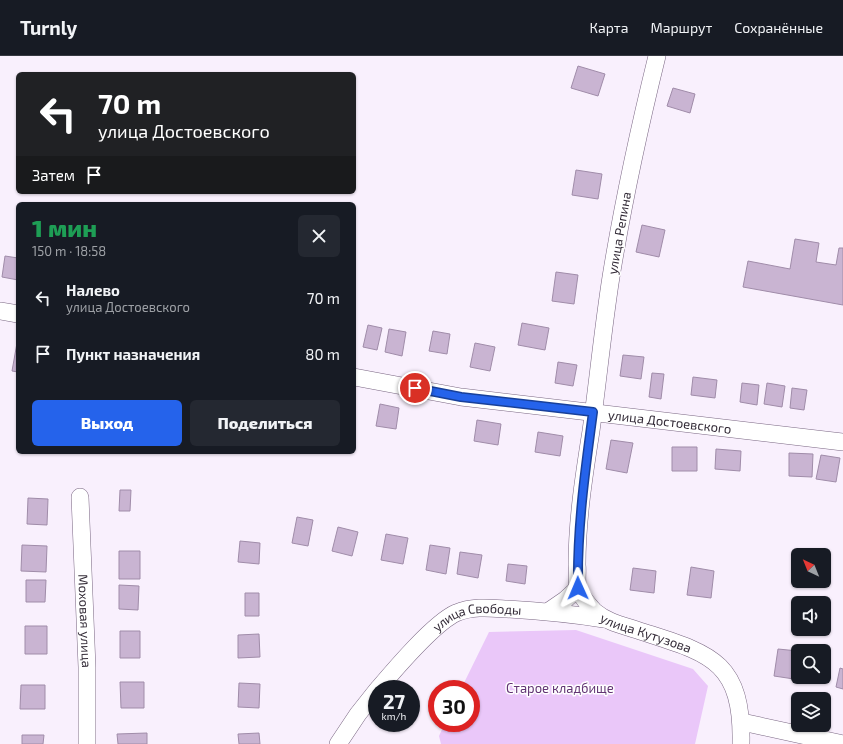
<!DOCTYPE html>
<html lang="ru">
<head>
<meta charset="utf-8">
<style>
	:root { --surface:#171b24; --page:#242831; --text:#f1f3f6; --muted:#9ea1a6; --line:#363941; --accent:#2563eb }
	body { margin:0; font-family:"Exo 2",sans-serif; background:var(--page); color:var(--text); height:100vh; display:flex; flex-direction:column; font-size:15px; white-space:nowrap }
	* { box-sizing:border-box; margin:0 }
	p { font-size:13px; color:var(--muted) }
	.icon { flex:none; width:22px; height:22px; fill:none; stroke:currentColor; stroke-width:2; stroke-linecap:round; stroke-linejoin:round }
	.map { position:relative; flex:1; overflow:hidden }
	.drawer { position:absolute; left:16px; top:146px; width:340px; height:252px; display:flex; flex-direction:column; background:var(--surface); border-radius:6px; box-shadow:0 1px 3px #0004 }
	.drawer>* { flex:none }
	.top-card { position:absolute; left:16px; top:16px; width:340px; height:122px; border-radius:6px; box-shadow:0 1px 3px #0004; background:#202124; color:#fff; overflow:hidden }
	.needle { width:26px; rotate:317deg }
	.tools { position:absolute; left:791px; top:492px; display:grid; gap:8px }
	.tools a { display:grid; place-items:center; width:40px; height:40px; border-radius:6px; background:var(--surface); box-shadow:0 1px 3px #0004; font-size:20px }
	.speed { position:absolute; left:368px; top:624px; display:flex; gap:8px; font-size:20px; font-weight:700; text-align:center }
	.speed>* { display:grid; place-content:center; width:52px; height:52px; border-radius:50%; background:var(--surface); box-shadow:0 1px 3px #0004; line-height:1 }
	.speed small { font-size:10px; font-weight:400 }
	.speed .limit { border:6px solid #d22; background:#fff; color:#111 }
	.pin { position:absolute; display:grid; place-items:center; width:34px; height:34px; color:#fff; margin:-17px; border:2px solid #fff; border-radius:50%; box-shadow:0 1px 4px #0007 }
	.me { position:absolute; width:44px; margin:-22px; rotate:359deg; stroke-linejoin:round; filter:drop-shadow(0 0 3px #0008) }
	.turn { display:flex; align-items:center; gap:14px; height:84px; padding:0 16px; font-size:18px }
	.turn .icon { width:52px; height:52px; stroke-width:2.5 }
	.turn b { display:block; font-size:28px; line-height:34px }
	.then { display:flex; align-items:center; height:38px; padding:0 16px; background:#0003; gap:8px; font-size:15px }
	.round { display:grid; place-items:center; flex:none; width:42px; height:42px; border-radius:6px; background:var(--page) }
	.overview { display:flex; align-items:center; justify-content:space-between; height:68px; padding:0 16px }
	h1 { font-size:24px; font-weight:800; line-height:30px; color:#1e9e55 }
	.action { display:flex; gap:8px; margin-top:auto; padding:8px 16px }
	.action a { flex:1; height:46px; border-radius:6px; background:var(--accent); color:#fff; font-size:16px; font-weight:800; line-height:46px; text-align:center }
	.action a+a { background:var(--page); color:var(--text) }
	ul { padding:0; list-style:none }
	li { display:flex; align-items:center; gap:12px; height:56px; padding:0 16px }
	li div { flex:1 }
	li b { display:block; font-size:15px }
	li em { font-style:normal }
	header { display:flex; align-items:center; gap:24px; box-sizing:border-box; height:56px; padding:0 20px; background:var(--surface); border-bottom:1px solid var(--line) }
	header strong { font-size:19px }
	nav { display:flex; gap:22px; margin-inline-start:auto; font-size:14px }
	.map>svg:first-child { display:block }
	.green { fill:#eac7f9 }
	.building { fill:#c9b4d2; stroke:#a08ca9 }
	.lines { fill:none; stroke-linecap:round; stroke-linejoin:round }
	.minor-casing { stroke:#7a6783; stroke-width:18 }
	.minor { stroke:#fff; stroke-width:17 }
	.route-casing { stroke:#184099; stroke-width:10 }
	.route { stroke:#2563eb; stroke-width:7 }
	.labels { text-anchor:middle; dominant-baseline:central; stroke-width:3; stroke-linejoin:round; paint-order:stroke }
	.street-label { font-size:13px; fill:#342c38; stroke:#fff }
	.park-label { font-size:13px; fill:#613373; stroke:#fff }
</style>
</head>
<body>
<header>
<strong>Turnly</strong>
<nav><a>Карта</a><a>Маршрут</a><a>Сохранённые</a></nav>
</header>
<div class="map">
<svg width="843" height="688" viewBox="0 0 843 688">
	<rect width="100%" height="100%" fill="#f9f0fd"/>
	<!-- green -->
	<path class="green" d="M576 574 693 613 708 630 695 688H441L439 680 445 667H471V633H461L489 576Z"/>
	<!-- building -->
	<path class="building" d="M578 10 605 18 598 40 571 32Z
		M673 32 695 38 690 57 667 50Z
		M576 114 602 118 598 143 572 139Z
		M642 169 665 174 659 201 636 196Z
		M795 183 819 187 816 206 836 209 839 192H843V249L743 231 748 205 790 213Z
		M5 200 18 202V224L2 221Z
		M556 216 578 219 574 248 552 245Z
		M522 267 549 272 545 294 518 289Z
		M368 269 382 272 377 294 363 291Z
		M389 273 406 276 402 300 385 296Z
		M433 275 450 278 447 298 429 295Z
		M17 287H18V316L12 315Z
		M475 287 495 291 490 315 470 311Z
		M623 299 644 301 641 323 620 320Z
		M558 306 577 309 573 330 555 327Z
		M652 317 664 318 661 343 649 341Z
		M693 321 717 324 715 342 691 339Z
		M742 327 759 329 757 349 740 346Z
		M767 327 785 330 782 351 764 348Z
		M792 332 807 334 804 354 790 352Z
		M380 348 399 352 396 373 376 370Z
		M477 364 501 368 498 389 474 385Z
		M538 376 563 380 560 400 535 396Z
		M611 384 633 387 627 417 606 413Z
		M672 391H697V415H672Z
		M716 393 741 395 740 415 715 413Z
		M789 397 813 398 812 421 789 420Z
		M821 399 840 402 836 426 816 423Z
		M120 434H131L130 455H119Z
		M28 442 48 443 47 469 27 468Z
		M297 461 313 464 308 490 292 487Z
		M338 471 358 476 352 500 332 495Z
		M386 478 408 482 403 508 381 504Z
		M240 485 260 487 259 508 238 506Z
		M22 489 47 490 46 516 21 515Z
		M430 489 450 492 446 518 426 514Z
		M119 495H140V523H119Z
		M460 496 482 499 478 522 457 518Z
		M508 508 527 510 525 528 506 525Z
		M691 511 714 515 711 542 687 539Z
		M633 512 656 515 654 537 630 534Z
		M26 524H46L45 546H26Z
		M119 529 139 530 138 554 119 553Z
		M245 537H259V560H245Z
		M25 570H47V598H25Z
		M120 575H140V602H120Z
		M259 578 260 601 238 602V579Z
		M778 593 798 595 794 623 774 620Z
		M840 612 843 613V633L836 631Z
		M120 626H144V652H121Z
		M239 627 260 628 259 652 238 651Z
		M21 629H45V653H20Z
		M147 677V688H118L117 678Z
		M259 677 260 688H239L238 678Z
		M22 679H44L43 688H22Z"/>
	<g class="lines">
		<!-- minor casing -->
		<g class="minor-casing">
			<g id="minor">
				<path id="s1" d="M657 0C639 73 623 147 611 221 603 272 598 324 591 375 584 419 577 464 577 509 578 516 576 525 578 532 581 541 588 548 594 555 607 566 621 569 637 574 707 597 743 602 741 688"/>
				<path d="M0 255 18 258"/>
				<path id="s2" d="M354 321 461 341 843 386"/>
				<path id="s3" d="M80 441 87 611V688"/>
				<path d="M549 555 565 544 578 532"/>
				<path id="s4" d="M378 633C395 613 434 567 456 557 473 550 490 552 507 553 540 555 571 558 604 563"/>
				<path d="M742 666 843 688"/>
				<path d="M338 688 358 658 377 634"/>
			</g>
		</g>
		<!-- minor -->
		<use href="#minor" class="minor"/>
	</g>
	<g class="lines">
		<!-- route casing -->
		<g class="route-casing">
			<path id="route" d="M415 332 461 341 593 356C585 415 577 473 578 532"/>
		</g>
		<!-- route -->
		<use href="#route" class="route"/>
	</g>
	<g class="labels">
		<!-- street labels -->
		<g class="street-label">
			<text transform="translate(619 177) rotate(-80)">улица Репина</text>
			<text stroke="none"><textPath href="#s2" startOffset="319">улица Достоевского</textPath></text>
			<text stroke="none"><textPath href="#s3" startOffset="124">Моховая улица</textPath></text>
			<text stroke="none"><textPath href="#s4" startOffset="129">улица Свободы</textPath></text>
			<text stroke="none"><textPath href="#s1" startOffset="624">улица Кутузова</textPath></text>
		</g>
		<!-- park labels -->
		<g class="park-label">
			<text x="560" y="632">Старое кладбище</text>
		</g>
	</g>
</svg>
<div class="tools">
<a><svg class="needle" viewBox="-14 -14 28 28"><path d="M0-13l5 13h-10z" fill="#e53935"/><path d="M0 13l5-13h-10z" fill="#9ea1a6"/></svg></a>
<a><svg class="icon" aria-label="sound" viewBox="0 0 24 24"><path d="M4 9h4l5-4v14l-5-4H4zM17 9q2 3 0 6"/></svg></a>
<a><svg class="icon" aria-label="search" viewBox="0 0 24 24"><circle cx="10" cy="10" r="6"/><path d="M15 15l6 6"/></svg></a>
<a><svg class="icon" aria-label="layers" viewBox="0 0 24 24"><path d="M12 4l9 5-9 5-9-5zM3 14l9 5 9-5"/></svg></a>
</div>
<div class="speed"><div>27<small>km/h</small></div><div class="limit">30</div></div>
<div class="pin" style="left:415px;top:332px;background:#d93025"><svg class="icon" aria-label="arrive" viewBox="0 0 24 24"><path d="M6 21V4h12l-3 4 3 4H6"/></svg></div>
<svg class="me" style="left:578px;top:532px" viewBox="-20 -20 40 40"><path d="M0-17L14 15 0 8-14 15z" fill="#2563eb" stroke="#fff" stroke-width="4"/></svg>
<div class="top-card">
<div class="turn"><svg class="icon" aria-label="left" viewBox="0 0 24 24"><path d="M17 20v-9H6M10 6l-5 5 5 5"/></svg><div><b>70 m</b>улица Достоевского</div></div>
<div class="then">Затем<svg class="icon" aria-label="arrive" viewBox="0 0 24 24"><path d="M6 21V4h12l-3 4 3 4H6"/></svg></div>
</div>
<section class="drawer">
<div class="overview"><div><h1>1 мин</h1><p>150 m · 18:58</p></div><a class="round"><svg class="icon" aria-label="close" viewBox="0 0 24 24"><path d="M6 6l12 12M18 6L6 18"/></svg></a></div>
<ul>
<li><svg class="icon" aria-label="left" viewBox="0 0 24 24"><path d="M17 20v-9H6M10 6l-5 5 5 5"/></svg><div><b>Налево</b><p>улица Достоевского</p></div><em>70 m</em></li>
<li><svg class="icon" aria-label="arrive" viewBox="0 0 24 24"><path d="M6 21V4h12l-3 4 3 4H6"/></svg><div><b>Пункт назначения</b></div><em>80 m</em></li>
</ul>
<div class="action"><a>Выход</a><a>Поделиться</a></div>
</section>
</div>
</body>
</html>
